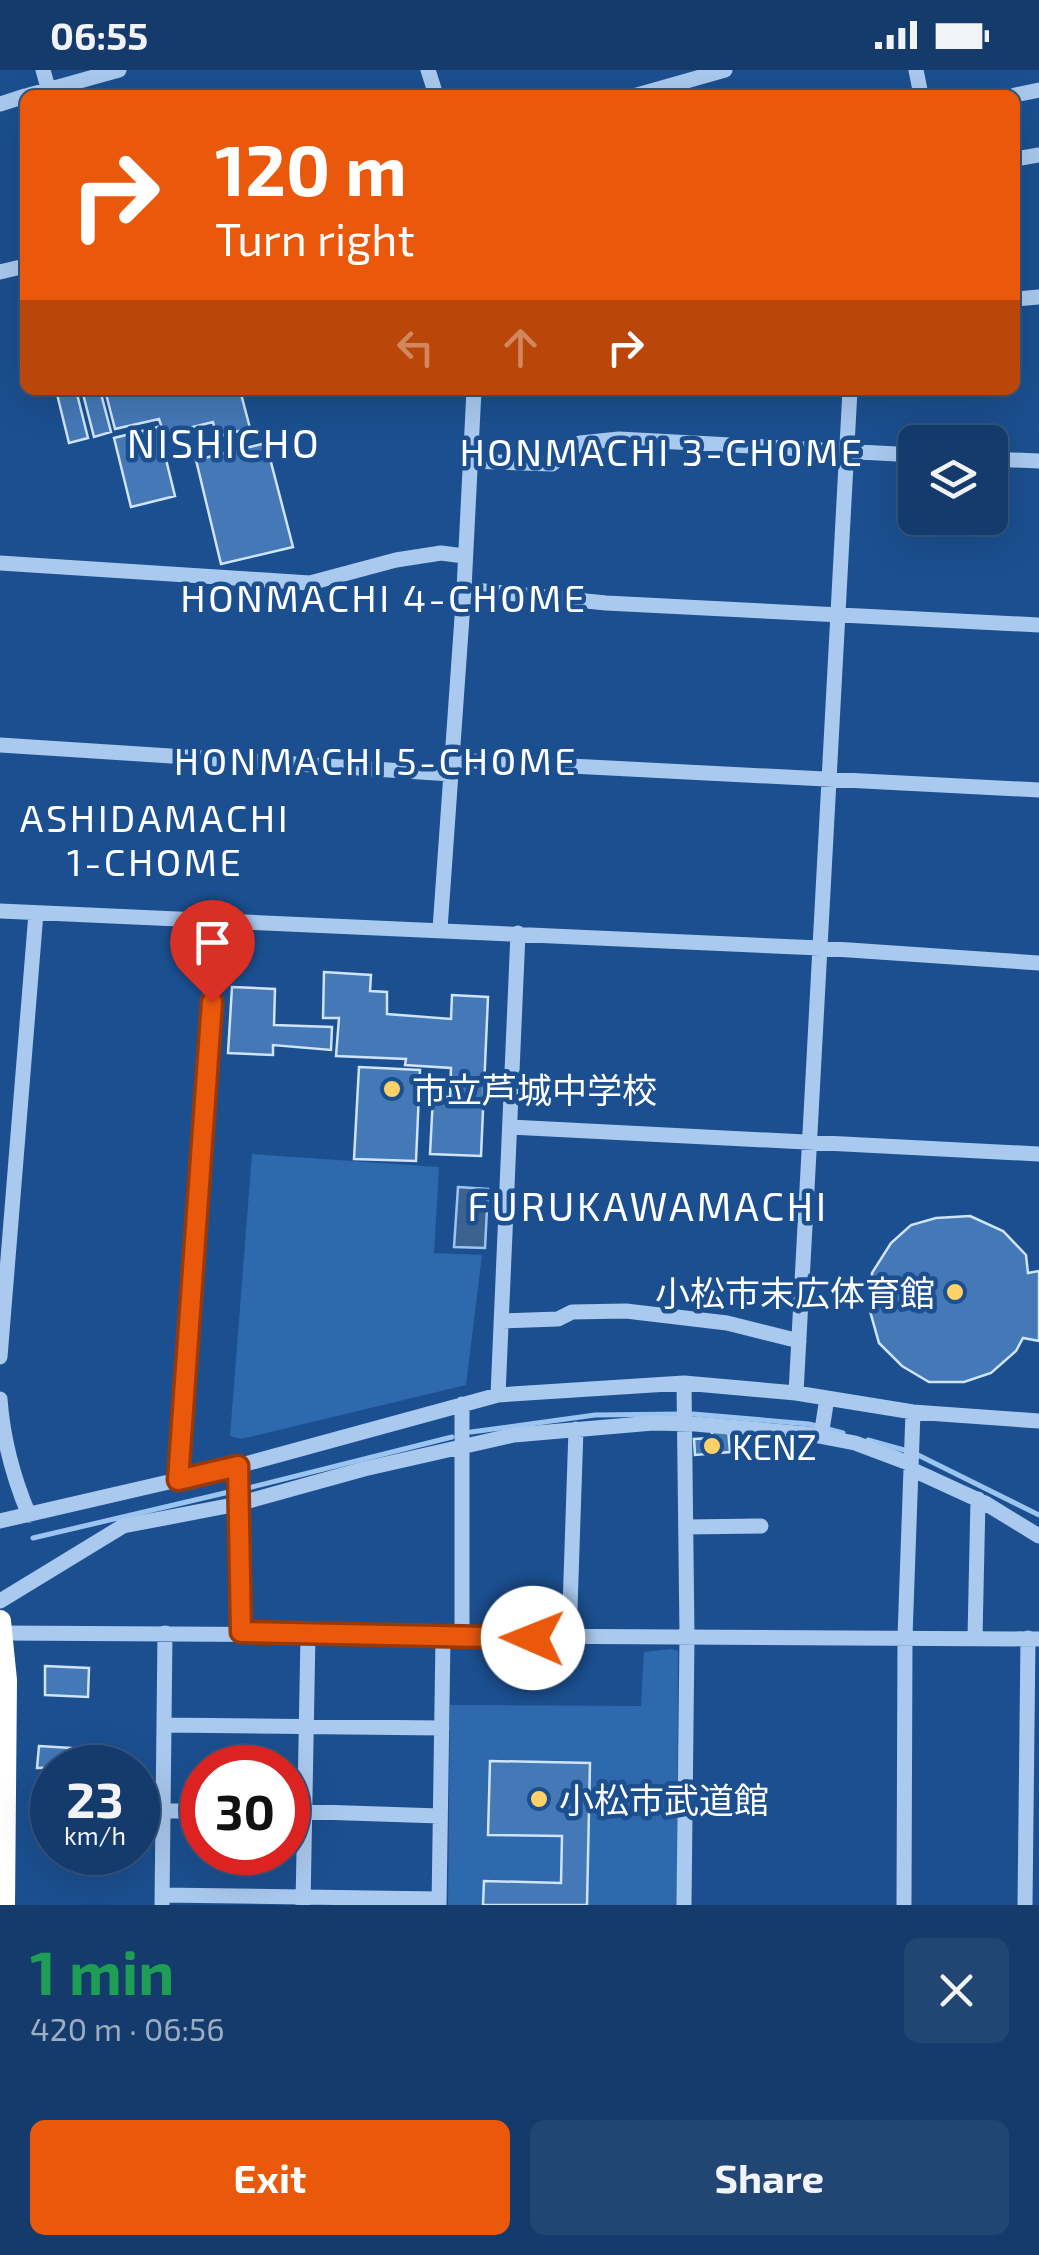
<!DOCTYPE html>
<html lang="en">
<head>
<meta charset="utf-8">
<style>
	:root { --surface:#143b6b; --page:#214673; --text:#f1f3f6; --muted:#9dadc1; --line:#33557e; --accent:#ea580c }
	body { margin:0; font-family:"Exo 2","Noto Sans JP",sans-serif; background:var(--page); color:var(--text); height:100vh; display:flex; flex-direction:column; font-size:38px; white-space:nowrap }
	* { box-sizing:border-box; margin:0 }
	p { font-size:32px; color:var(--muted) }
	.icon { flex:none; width:55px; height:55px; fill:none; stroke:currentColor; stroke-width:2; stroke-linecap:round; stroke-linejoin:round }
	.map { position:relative; height:1835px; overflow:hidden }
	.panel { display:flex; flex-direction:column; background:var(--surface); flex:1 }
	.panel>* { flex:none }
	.guide { position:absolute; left:20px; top:20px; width:1000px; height:305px; border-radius:15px; box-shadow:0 10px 40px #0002,0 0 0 2px var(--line); background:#ea580c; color:#fff; overflow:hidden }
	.buttons { position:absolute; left:898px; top:355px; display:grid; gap:20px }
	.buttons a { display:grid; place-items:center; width:110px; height:110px; border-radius:15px; background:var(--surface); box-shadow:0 10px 40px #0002,0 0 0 2px var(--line); font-size:50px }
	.speed { position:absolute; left:30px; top:1675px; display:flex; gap:20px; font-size:50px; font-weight:700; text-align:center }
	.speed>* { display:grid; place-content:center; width:130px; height:130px; border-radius:50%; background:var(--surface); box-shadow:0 10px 40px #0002,0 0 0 2px var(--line); line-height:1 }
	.speed small { font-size:25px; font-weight:400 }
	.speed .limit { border:15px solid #d22; background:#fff; color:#111 }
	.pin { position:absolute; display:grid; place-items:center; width:85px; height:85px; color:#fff; margin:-102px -42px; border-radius:50% 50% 50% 0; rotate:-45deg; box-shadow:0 0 10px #0007 }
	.pin .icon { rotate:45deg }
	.me { position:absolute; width:110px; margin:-55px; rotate:271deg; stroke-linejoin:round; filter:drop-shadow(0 0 8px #0008) }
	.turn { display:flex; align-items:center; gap:35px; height:210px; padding:0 30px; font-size:45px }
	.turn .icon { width:130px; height:130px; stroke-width:2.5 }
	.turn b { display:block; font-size:70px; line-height:85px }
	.lanes { display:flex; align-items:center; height:95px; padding:0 30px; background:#0003; justify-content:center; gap:50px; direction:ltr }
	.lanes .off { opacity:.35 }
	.round { display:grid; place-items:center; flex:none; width:105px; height:105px; border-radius:15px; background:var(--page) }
	.headline { display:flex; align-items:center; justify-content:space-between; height:170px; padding:0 30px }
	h1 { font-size:60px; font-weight:700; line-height:75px; color:#1e9e55 }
	.action { display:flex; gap:20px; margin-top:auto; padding:20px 30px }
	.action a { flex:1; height:115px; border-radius:15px; background:var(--accent); color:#fff; font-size:40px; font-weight:700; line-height:115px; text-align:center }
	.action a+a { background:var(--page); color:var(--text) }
	.status { display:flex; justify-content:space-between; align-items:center; height:70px; padding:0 50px; background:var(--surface); direction:ltr }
	.status svg { height:28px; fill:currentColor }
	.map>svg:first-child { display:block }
	.green { fill:#2e69ad }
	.water { fill:#3c6290; stroke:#9cc4f0; stroke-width:2.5 }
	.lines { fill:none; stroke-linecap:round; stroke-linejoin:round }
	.stream { stroke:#9cc4f0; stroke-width:5 }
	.building { fill:#4478b7; stroke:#cfe3fa; stroke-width:2.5 }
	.minor { stroke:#a9c9ee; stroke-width:15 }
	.highway { stroke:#fff; stroke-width:22 }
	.route-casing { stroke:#983908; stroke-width:25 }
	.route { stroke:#ea580c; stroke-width:18 }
	.poi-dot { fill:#ffd166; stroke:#1b4f8f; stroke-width:4 }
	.labels { text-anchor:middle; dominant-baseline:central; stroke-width:9; stroke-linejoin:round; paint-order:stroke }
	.poi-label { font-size:35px; fill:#fff; stroke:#1b4f8f; text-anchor:start }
	.neighbourhood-label { font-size:38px; letter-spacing:2.5px; fill:#fff; stroke:#1b4f8f }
	.quarter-label { font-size:40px; letter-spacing:2.5px; fill:#fff; stroke:#1b4f8f }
</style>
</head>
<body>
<div class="status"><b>06:55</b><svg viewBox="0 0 49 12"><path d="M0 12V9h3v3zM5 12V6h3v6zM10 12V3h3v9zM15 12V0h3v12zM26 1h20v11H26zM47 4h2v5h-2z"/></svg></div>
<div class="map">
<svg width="1039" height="1835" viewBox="0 0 1039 1835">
	<rect width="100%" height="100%" fill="#1b4f8f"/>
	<!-- green -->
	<path class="green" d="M252 1084 439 1097 434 1183 482 1185 466 1315 241 1369 230 1366Z
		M671 1579 678 1581 677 1835H448L450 1635 641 1636 644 1582Z"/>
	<!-- water -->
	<path class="water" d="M458 1117 488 1119 485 1178 454 1177Z"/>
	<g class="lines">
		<!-- stream -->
		<path class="stream" d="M693 1344 809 1354 843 1363
			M471 1362 595 1345 679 1344
			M868 1370 904 1380
			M918 1385 1039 1445
			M248 1418 452 1367
			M33 1468 229 1422"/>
	</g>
	<!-- building -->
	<path class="building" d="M56 320H76L88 368 69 373Z
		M82 320H100L111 362 94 367Z
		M105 320H240L250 358 217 367 213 352 164 364 159 349 115 359Z
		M158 357 175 426 131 437 114 368Z
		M266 373 293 477 221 494 196 390Z
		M324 902 371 905 370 921 387 922V944L451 949 452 925 488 927 481 1086 430 1084 433 1027H450L451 998 405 995 406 989 336 986 339 948H323Z
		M232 917 275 919 274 955 332 957 331 980 273 975V985L228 983Z
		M359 997 420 1000 416 1091 354 1089Z
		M970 1146 1003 1161 1026 1185 1028 1203 1039 1201V1271L1023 1268 1016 1281 991 1303 964 1312H929L902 1296 879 1273 870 1241 872 1203 891 1173 911 1155 936 1148Z
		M728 1359 730 1382 695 1385 694 1369 712 1368V1360Z
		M45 1596 89 1598 88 1627 45 1625Z
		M39 1676 71 1678 69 1697 37 1698Z
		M490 1691 590 1693 587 1835H483L484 1811 561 1813 562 1766 488 1765Z"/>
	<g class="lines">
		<!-- minor -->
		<path class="minor" d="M43 0 50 25
			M428 0 436 25
			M916 0 921 25
			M29 25 119 0
			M637 25 725 0
			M1015 25 1039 20
			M0 34 25 26
			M1015 89 1039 85
			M0 202 25 196
			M1015 229 1039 227
			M990 389 1039 391
			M470 391 552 394 580 373 619 369 915 385
			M0 493 310 513 396 490 441 483 464 486
			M464 519 606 533 1039 555
			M0 675 451 704
			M452 690 1039 720
			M0 841 820 878 1039 893
			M440 859 464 519 474 320
			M510 1057 1039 1084
			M501 1251 558 1249 572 1242 626 1241 727 1253 799 1271
			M0 1287 36 843
			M796 1323 850 320
			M498 1325 518 863
			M0 1329C3 1370 13 1407 29 1445
			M462 1334V1567
			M821 1366 827 1328
			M238 1396 241 1563
			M911 1399 985 1433 1039 1466
			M178 1410 218 853
			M0 1451 238 1396 498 1325 684 1313 796 1323 913 1342 1039 1351
			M686 1457 761 1456
			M0 1531 123 1456 238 1434 364 1399 514 1365 653 1353 695 1354 808 1364 855 1373 911 1394
			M0 1563 1039 1569
			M569 1568 576 1359
			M975 1568 978 1429
			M164 1655 442 1658
			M163 1741H202
			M288 1741 440 1746
			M162 1825 439 1829
			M162 1834 165 1563
			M303 1835 308 1564
			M439 1835 443 1568
			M684 1835 687 1566 684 1313
			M904 1835 905 1567 913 1342
			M1025 1835 1028 1568"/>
		<!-- highway -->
		<path class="highway" d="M0 1551 6 1610 4 1835"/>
	</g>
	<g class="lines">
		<!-- route casing -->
		<g class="route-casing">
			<path id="route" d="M212 932 178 1410 238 1396 241 1562 533 1568"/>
		</g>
		<!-- route -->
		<use href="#route" class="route"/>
	</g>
	<!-- markers -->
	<g class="poi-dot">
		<circle cx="392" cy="1019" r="10"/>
		<circle cx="955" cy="1222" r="10"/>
		<circle cx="712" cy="1376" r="10"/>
		<circle cx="539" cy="1729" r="10"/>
	</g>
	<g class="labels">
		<!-- poi labels -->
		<g class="poi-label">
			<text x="412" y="1019">市立芦城中学校</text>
			<text x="935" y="1222" text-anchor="end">小松市末広体育館</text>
			<text x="732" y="1376">KENZ</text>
			<text x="559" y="1729">小松市武道館</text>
		</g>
		<!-- neighbourhood labels -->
		<g class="neighbourhood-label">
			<text x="662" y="381">HONMACHI 3-CHOME</text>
			<text x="384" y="527">HONMACHI 4-CHOME</text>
			<text x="376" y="690">HONMACHI 5-CHOME</text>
			<text x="155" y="747">ASHIDAMACHI<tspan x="155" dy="44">1-CHOME</tspan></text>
		</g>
		<!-- quarter labels -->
		<g class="quarter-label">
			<text x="224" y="372">NISHICHO</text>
			<text x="648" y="1135">FURUKAWAMACHI</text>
		</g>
	</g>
</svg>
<div class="buttons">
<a><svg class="icon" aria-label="layers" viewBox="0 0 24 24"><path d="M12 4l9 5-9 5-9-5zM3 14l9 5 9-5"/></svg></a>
</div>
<div class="speed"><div>23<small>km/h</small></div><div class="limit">30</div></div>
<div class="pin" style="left:212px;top:932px;background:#d93025"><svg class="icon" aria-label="arrive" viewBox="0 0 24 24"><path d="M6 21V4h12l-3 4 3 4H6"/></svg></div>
<svg class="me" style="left:533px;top:1568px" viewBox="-20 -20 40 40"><circle r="19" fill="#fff"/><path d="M0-13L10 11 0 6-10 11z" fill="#ea580c"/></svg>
<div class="guide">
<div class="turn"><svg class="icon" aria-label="right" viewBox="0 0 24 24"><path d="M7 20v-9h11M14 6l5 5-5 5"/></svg><div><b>120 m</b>Turn right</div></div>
<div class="lanes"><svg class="icon off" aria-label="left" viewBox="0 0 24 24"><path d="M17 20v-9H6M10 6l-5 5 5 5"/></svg><svg class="icon off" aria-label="ahead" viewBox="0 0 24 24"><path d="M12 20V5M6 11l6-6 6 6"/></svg><svg class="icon" aria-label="right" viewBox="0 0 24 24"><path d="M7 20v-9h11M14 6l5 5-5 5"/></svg></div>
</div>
</div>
<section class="panel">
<div class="headline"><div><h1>1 min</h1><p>420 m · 06:56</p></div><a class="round"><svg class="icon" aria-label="close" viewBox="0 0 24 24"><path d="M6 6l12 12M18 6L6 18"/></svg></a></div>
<div class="action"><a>Exit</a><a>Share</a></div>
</section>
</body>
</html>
